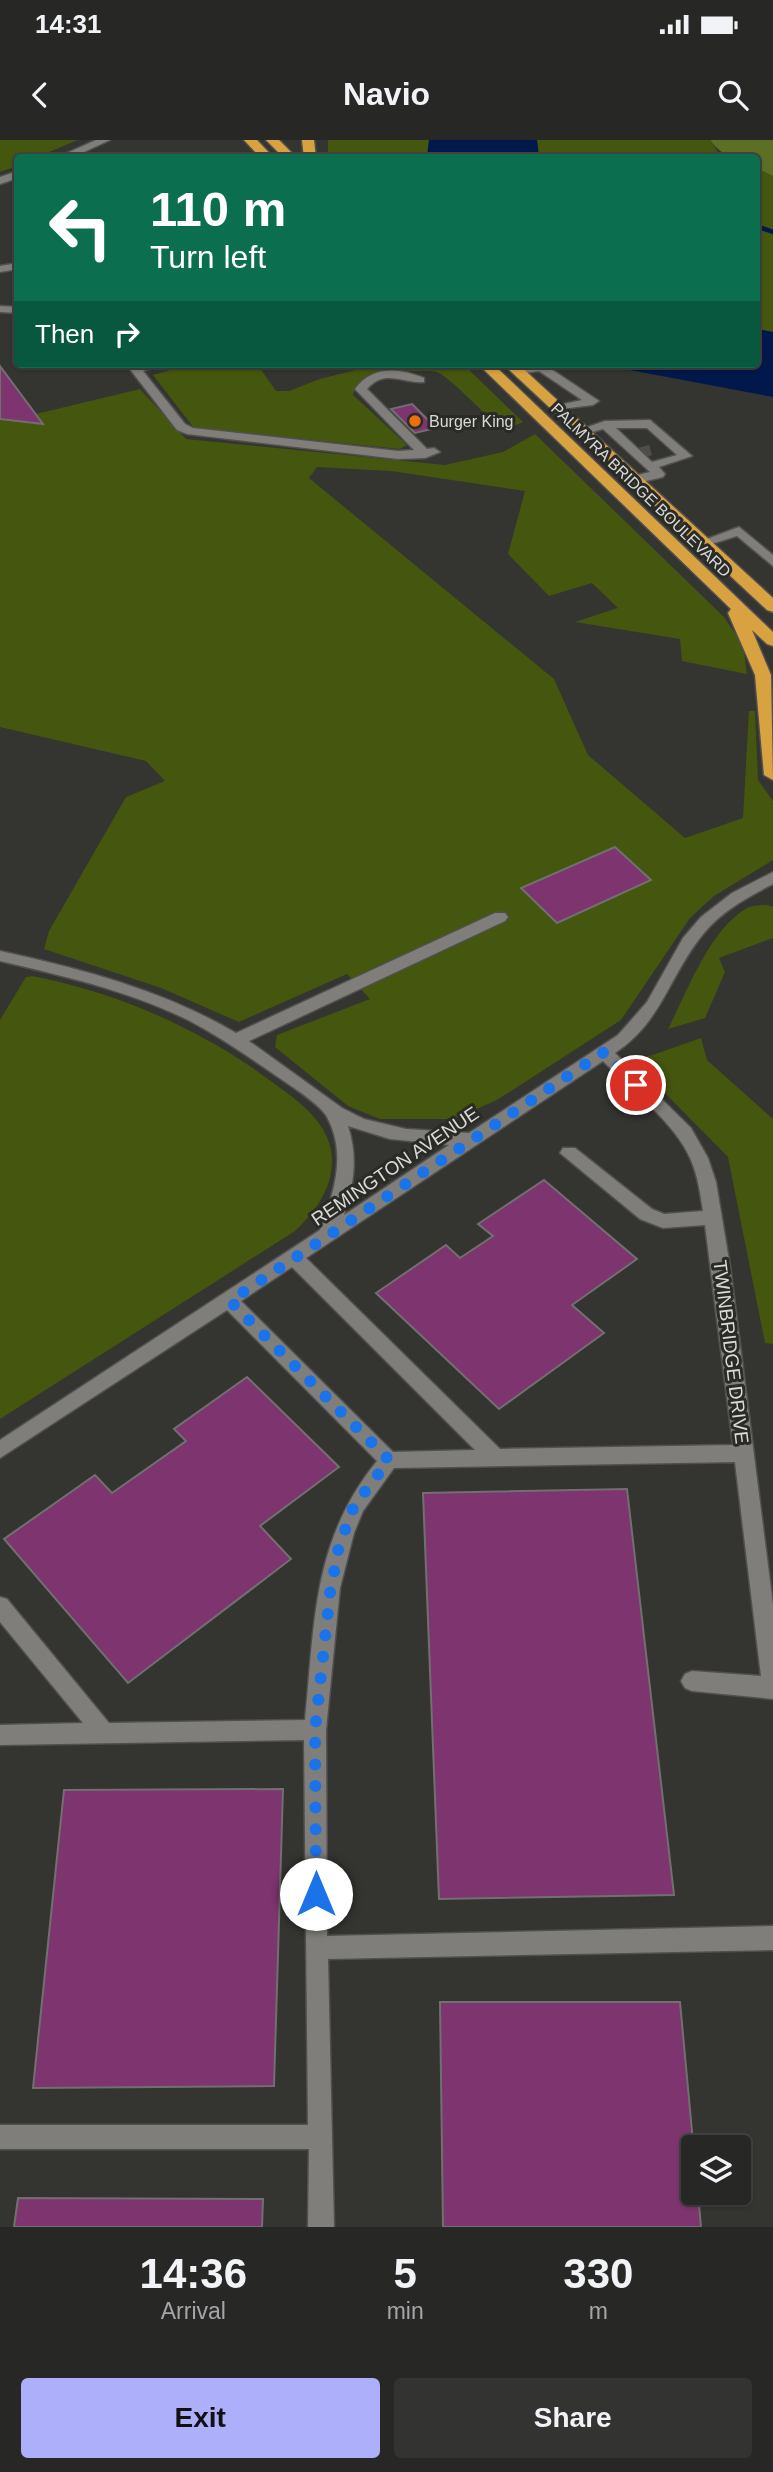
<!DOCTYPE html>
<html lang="en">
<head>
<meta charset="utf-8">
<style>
	:root { --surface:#272725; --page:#333332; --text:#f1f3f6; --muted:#a4a5a7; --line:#434442; --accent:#adaffb }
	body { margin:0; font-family:Arial,sans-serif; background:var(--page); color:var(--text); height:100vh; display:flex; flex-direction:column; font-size:26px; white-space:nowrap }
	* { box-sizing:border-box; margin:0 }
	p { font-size:23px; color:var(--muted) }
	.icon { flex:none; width:38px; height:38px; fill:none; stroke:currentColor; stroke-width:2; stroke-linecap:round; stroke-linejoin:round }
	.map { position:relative; height:2087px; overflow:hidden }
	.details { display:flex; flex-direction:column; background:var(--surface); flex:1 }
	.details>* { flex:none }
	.banner { position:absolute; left:14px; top:14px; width:746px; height:214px; border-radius:7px; box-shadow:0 2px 5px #0004,0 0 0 2px var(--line); background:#0b6e4f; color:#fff; overflow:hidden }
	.buttons { position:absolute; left:681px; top:1995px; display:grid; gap:14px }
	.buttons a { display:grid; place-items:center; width:70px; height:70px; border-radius:7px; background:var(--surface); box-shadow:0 2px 5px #0004,0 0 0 2px var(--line); font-size:35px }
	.pin { position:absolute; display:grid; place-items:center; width:60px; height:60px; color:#fff; margin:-30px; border:4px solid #fff; border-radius:50%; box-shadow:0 2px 7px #0007 }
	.me { position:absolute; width:77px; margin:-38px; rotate:0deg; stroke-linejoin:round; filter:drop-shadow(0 0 5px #0008) }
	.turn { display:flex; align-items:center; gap:24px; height:147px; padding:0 21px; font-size:32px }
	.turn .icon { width:91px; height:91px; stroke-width:2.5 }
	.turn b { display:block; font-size:49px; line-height:60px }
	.then { display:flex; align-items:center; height:66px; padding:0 21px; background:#0003; gap:14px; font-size:26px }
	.eta { display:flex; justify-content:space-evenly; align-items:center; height:119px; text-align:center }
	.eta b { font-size:42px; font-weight:800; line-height:49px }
	.action { display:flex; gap:14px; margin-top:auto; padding:14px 21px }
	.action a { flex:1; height:80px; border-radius:7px; background:var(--accent); color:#111; font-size:28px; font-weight:800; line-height:80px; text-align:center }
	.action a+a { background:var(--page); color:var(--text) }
	.status { display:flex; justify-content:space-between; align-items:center; height:49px; padding:0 35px; background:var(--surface); direction:ltr }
	.status svg { height:19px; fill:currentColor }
	header { display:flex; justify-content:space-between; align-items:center; height:91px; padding:0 21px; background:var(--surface); font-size:32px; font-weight:800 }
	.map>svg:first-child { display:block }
	.green { fill:#45560e }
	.forest { fill:#5c6f25 }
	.water { fill:#00184b }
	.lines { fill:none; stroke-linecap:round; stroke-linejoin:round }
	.stream { stroke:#00184b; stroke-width:4.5 }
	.building { fill:#7e346f; stroke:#726f71; stroke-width:2 }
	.minor-tunnel { stroke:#4d4d4a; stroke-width:11; stroke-dasharray:11 5; stroke-linecap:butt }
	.minor-casing { stroke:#51504e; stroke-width:3 }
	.highway-casing { stroke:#51504e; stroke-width:3 }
	.minor { fill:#7f7e7b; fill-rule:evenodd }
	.highway { fill:#d9a240; fill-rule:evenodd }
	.route { stroke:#1a73e8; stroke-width:12; stroke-dasharray:0 21.6 }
	.food-dot { fill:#e8710a; stroke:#2a2a27; stroke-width:2.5 }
	.labels { text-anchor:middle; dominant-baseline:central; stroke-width:6; stroke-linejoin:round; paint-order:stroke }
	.far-poi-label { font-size:16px; fill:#d9d9d7; stroke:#2a2a27; text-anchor:start }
	.far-street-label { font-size:16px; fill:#d9d9d7; stroke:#2a2a27 }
	.street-label { font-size:19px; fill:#d9d9d7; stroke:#2a2a27 }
</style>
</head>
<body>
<div class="status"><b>14:31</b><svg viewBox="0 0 49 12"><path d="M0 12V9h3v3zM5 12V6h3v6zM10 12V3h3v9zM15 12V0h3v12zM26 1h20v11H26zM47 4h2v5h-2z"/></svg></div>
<header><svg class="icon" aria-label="back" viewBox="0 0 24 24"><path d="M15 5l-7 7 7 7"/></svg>Navio<svg class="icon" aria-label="search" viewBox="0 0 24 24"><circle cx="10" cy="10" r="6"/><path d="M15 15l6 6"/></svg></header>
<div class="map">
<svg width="773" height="2087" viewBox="0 0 773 2087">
	<rect width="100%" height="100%" fill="#343431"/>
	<!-- green -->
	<path class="green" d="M0 0H78L37 17 18 18 17 26 0 32Z
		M328 0H429L427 17 328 18Z
		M537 0H710L718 12 732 17H539Z
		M756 28 773 36V192L756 189Z
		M191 224H257L276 251H289L320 239 379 224H463L523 282 503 291C491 280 449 237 439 233 433 230 423 231 417 231 393 230 362 227 353 255L407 305 400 309 194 288 153 235Z
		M140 249 186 299 445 325 503 312 535 294 724 477 743 505 747 534 682 521 680 499 575 482 618 468 592 443 549 456 508 414 525 351 391 331 317 327 309 338 554 539 588 615 685 698 743 678 749 571H755L758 640 773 661V720L714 756 690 778 621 880 497 960 454 979H380L348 966 275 907 277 895 370 859 347 834 239 882 161 848 44 809 49 791 126 657 165 641 146 621 0 587V279L42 284 36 274Z
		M768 765 773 767V798L719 818 725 832 705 878 668 889C687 852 709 790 747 768 753 765 762 765 768 765Z
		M32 836C121 853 207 892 279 947 297 960 317 975 327 997 342 1033 321 1067 295 1091L0 1279V880L26 837Z
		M701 898 707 920 773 979V1204L765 1203 728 1017 650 938 644 918Z"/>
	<!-- forest -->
	<path class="forest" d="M710 0H773V36L756 28V18C735 18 723 18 710 0Z"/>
	<!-- water -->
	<path class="water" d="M429 0H537L539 17H427Z
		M756 189 773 192V257L598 224H756Z"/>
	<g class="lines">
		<!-- stream -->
		<path class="stream" d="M756 86 773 92"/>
	</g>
	<!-- building -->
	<path class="building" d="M0 226 43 284 0 279Z
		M412 264 436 288 415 293 391 269Z
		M615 707 651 740 557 783 521 748Z
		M544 1040 637 1119 572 1165 604 1193 499 1269 376 1153 446 1105 460 1118 493 1096 478 1084Z
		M247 1237 339 1327 260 1386 291 1419 128 1543 4 1399 95 1335 112 1353 186 1301 174 1289Z
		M627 1349 674 1755 439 1759 423 1353Z
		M283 1649 274 1946 33 1948 64 1650Z
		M440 1862H680L693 2002V2053H698L701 2087H443Z
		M18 2058 263 2059 262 2087H14Z"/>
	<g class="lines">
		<!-- minor-tunnel -->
		<path class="minor-tunnel" d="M640 313 654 309"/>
		<!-- minor casing -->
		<g class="minor-casing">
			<path id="minor" d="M96 0H110L71 18H56Z
				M18 31V38L0 44V37Z
				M18 123V129L0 132V126Z
				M0 166 18 167V173L0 172Z
				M126 224H163L143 231 185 284 193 288 398 311 414 310 355 249C373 225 399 228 424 238V242C403 244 385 228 367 249L427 309 434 308 440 312 425 318 398 319 187 294 177 290Z
				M539 224 545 225 599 261 593 265 554 270V266L582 260 539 231 518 234 512 231Z
				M650 280 692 316 659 327 665 334 663 337 634 344 630 343V337L650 332 603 289 582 295 576 291 605 281ZM616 288H647L677 315 652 322Z
				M739 387 773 415V426L737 396 702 407 696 403Z
				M773 732V744C748 757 722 771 704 793 669 835 663 881 615 913L691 988 708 1018 716 1042 730 1126 773 1465V1559L692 1551 685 1548 681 1541 685 1534 692 1531 761 1536 735 1322 394 1328 363 1371 354 1393 340 1448 326 1590 327 1796 773 1786V1810L328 1819 334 2087H308L309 2009H0V1985H308L304 1600 0 1605V1585L83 1583 0 1482V1457L7 1459 109 1583 305 1580C315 1482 312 1401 377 1321L227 1170 0 1318V1300L320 1090C334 1053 347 1014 327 977 320 964 291 946 278 937 249 917 219 896 188 880 129 851 64 836 0 821V811C82 829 163 850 236 893L495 773H505L508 777 505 781 249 901 342 968 364 979 406 989 469 993 618 895 647 862 683 798 701 777 732 753ZM603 921C630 949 675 983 690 1018 698 1035 700 1053 703 1071L664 1074 652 1069 575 1008H563L560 1013 640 1079 663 1088 705 1085 733 1305 500 1309 306 1118ZM348 986 390 999 449 1005 344 1075C354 1044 358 1017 348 986ZM292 1127 475 1310 393 1312 241 1161Z"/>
		</g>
		<!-- highway casing -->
		<g class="highway-casing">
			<path id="highway" d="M244 0H257L274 18H261Z
				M266 0H279L297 18H284Z
				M302 0H314L316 18H304Z
				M478 224H493L773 492V506L767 504 752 490 771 535 773 640 764 635 755 535 728 473 731 469Z
				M503 224H518L773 458V472L767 470Z"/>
		</g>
		<!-- minor -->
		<use href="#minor" class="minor"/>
		<!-- highway -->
		<use href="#highway" class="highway"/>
	</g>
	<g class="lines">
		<!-- route -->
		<path class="route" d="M316 1754 315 1590 330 1453 339 1406 354 1366 389 1320 230 1161 604 912 636 945"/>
	</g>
	<!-- markers -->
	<circle class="food-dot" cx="415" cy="281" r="7"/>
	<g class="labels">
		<!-- far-poi labels -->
		<g class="far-poi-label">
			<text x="429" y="281">Burger King</text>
		</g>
		<!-- far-street labels -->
		<g class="far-street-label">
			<text transform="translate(641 350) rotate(44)">PALMYRA BRIDGE BOULEVARD</text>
		</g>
		<!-- street labels -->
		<g class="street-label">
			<text transform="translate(395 1026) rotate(-34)">REMINGTON AVENUE</text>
			<text transform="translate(731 1212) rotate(83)">TWINBRIDGE DRIVE</text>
		</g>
	</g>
</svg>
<div class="buttons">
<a><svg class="icon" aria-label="layers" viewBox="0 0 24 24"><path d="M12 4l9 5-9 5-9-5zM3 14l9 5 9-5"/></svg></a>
</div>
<div class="pin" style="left:636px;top:945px;background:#d93025"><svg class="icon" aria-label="arrive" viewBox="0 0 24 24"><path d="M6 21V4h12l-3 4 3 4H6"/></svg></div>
<svg class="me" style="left:316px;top:1754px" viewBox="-20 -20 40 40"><circle r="19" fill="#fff"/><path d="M0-13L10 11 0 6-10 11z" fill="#1a73e8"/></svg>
<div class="banner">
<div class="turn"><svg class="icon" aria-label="left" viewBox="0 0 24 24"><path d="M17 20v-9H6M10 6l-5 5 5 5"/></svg><div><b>110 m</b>Turn left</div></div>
<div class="then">Then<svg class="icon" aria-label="right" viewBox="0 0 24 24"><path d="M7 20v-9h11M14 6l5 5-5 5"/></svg></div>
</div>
</div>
<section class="details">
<div class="eta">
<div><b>14:36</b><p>Arrival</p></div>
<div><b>5</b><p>min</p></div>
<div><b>330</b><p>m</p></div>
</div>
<div class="action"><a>Exit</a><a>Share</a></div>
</section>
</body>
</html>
